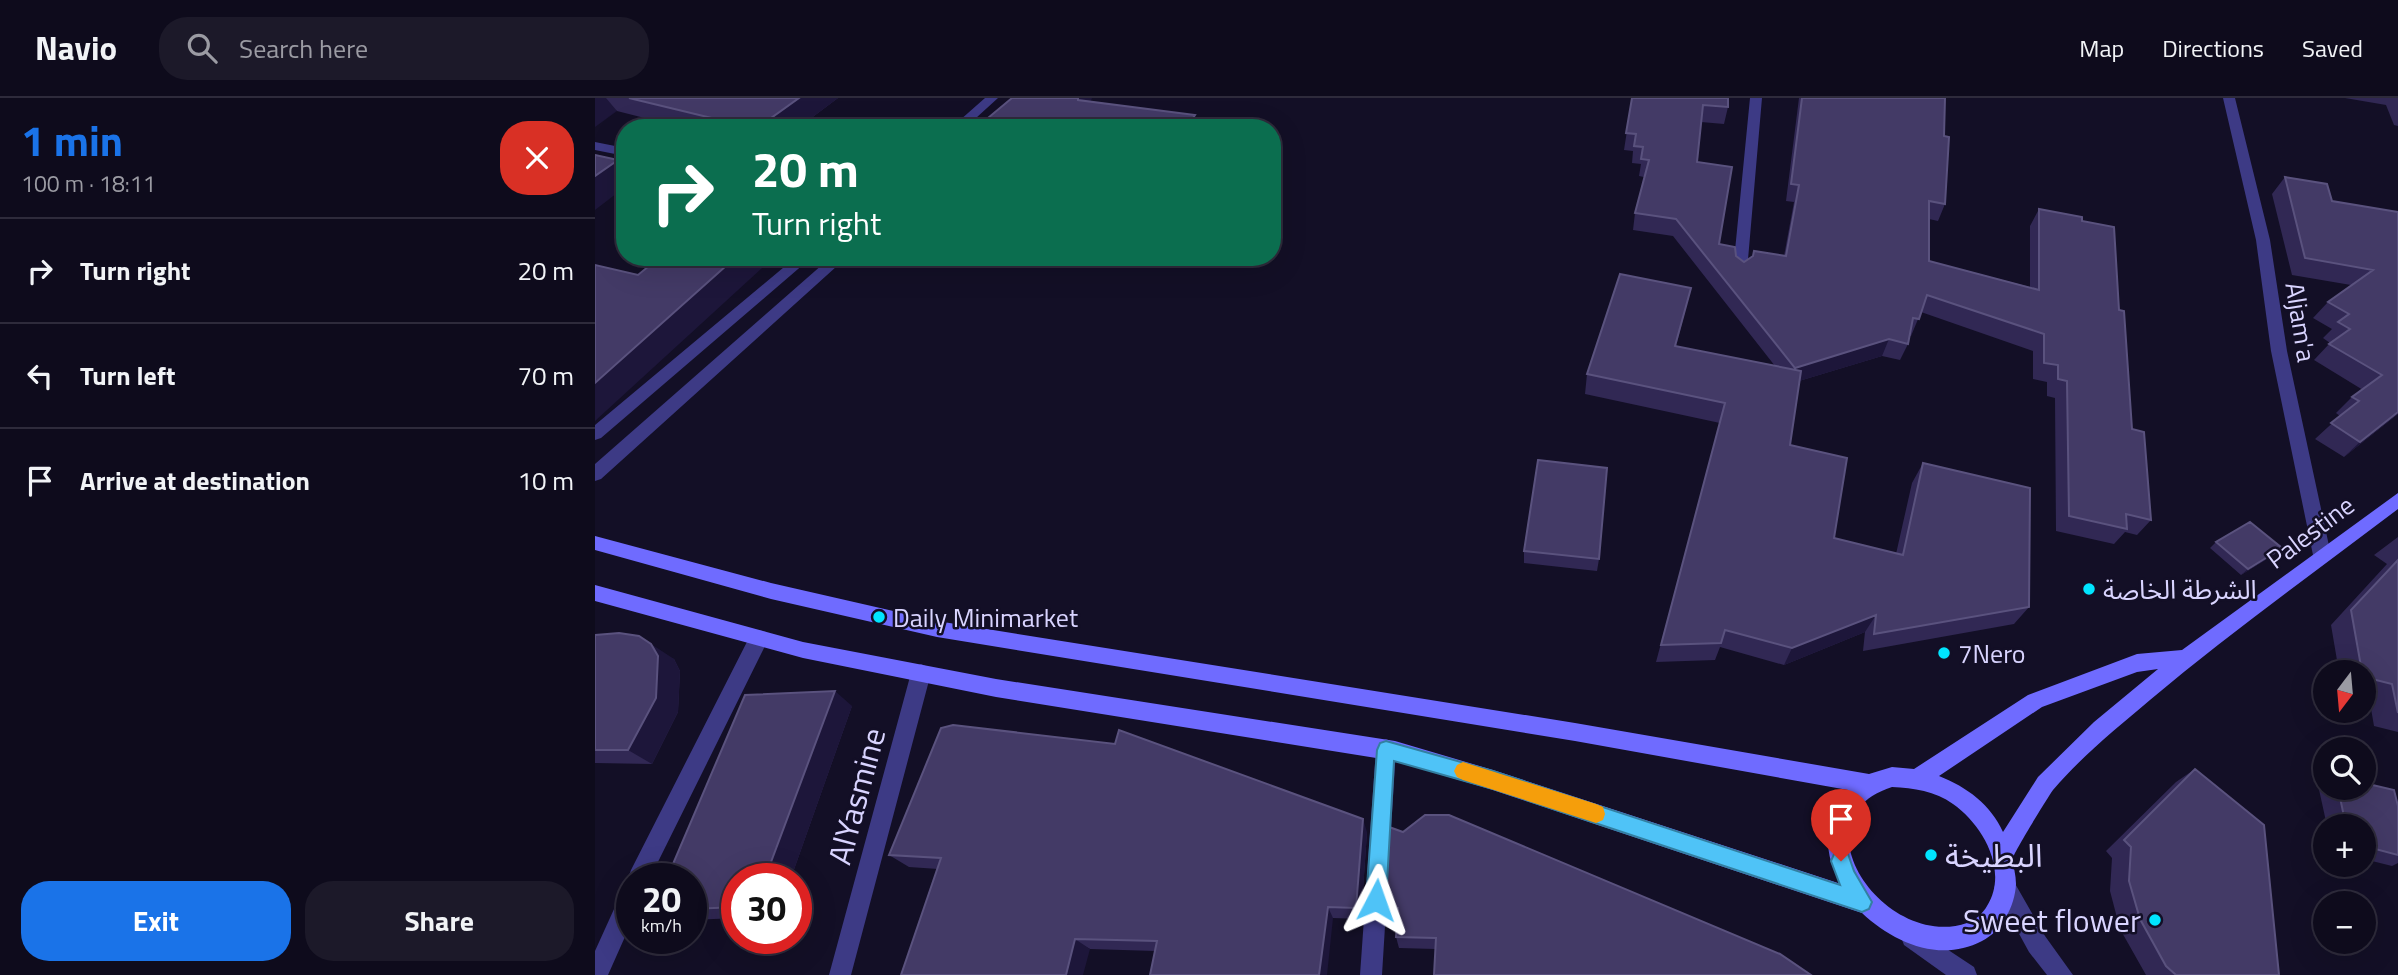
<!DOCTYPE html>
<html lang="en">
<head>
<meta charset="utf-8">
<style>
	:root { --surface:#0e0b1c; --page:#1c1929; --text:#f1f3f6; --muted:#9b9ba3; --line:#2e2b3b; --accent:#1a73e8 }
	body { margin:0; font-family:"Titillium Web","Noto Sans Arabic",sans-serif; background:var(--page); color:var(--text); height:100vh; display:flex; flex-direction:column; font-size:26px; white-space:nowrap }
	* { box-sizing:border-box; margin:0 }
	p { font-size:23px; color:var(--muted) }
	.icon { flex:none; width:38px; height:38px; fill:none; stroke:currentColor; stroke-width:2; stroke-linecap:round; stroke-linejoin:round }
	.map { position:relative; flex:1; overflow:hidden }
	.details { display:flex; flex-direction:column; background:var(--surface); width:595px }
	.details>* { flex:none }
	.guide { position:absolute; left:21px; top:21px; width:665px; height:147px; border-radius:28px; box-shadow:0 7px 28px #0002,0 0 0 2px var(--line); background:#0b6e4f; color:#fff; overflow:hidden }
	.needle { width:46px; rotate:196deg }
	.controls { position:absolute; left:1718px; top:562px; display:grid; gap:14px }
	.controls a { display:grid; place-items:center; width:63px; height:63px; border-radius:50%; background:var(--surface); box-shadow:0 7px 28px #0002,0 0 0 2px var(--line); font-size:35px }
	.speed { position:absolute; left:21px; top:765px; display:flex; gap:14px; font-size:35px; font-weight:700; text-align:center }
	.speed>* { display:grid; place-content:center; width:91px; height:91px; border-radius:50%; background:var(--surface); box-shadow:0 7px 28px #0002,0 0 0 2px var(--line); line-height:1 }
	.speed small { font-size:18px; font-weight:400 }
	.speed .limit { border:10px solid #d22; background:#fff; color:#111 }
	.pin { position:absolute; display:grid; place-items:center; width:60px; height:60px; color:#fff; margin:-72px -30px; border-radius:50% 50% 50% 0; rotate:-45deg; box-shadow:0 0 7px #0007 }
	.pin .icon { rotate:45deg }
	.me { position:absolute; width:77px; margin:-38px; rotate:4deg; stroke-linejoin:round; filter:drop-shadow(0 0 5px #0008) }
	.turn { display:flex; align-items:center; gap:24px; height:147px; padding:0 21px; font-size:32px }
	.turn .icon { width:91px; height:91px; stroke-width:2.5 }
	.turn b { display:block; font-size:49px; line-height:60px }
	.round { display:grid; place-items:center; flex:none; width:74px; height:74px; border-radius:28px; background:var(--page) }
	.head { display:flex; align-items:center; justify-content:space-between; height:119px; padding:0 21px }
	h1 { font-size:42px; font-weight:700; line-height:52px; color:var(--accent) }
	.action { display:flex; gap:14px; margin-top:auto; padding:14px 21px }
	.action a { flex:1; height:80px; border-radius:28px; background:var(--accent); color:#fff; font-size:28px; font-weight:700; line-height:80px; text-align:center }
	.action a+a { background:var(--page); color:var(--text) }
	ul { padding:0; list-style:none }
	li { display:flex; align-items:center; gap:21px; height:105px; padding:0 21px; border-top:2px solid var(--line) }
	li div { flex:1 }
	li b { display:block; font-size:26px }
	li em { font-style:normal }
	header { display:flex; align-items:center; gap:42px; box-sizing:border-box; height:98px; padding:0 35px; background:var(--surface); border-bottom:2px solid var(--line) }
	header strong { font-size:33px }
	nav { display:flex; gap:38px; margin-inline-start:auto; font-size:24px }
	.search { width:490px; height:63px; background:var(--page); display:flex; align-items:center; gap:18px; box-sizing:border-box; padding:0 24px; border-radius:28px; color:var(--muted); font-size:26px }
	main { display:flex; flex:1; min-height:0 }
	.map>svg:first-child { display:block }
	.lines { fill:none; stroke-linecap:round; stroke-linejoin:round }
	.minor { fill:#3d3a85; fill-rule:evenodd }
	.tertiary { fill:#3d3a85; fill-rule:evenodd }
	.secondary { fill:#6f6bff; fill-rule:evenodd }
	.wall { fill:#312854 }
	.shaded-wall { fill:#1d163a }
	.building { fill:#433a66; stroke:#5a527e; stroke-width:2 }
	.route { fill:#4fc3f7; stroke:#337fa1; stroke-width:2 }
	.slow { fill:#f59e0b }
	.poi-dot { fill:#00e5ff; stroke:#130f26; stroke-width:2.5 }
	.labels { text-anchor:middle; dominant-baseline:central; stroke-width:5; stroke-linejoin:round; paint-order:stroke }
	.street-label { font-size:26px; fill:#d9d4ff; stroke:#130f26 }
	.poi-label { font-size:26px; fill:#d9d4ff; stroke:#130f26; text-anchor:start }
	.near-street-label { font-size:32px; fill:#d9d4ff; stroke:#130f26 }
	.near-poi-label { font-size:32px; fill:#d9d4ff; stroke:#130f26; text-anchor:start }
</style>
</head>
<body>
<header>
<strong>Navio</strong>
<div class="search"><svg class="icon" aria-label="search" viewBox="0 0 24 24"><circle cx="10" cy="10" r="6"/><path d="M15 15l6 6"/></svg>Search here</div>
<nav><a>Map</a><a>Directions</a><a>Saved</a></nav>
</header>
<main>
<section class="details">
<div class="head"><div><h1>1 min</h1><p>100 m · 18:11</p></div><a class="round" style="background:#d93025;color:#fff"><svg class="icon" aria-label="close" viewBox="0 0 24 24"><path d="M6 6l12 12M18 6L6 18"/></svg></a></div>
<ul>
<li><svg class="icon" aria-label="right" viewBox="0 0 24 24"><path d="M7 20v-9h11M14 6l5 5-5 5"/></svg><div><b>Turn right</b></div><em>20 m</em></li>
<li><svg class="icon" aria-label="left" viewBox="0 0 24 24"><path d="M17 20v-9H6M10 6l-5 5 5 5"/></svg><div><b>Turn left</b></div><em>70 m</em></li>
<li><svg class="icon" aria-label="arrive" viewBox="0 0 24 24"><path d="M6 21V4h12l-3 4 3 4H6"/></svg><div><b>Arrive at destination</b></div><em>10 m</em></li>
</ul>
<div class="action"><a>Exit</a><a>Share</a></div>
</section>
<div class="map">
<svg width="1803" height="877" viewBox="0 0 1803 877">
	<rect width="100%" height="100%" fill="#130f26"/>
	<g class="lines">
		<!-- minor -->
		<path class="minor" d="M1155 0H1167L1152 173 1145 178 1138 173Z
			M1628 0H1640L1675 142 1692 253 1736 457 1733 462 1727 464 1721 462 1718 457 1676 253 1661 142Z
			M0 44 30 50V58L0 52Z
			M164 532 171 534 173 540 171 546 55 780H37V823L13 877H0V853L29 789 36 787 33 780 36 772 157 534Z
			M326 566 333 569 336 575 256 877H234L316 575 319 569Z
			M791 641 798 644 801 651 787 877H765L781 651 784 644Z"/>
		<!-- tertiary -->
		<path class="tertiary" d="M390 0H403L370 30H356Z
			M201 159H217L6 340 0 342V327Z
			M236 159H252L6 381 0 383V366Z
			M1410 779 1418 782 1450 838 1478 877H1452L1434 854 1399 790 1402 782Z
			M1317 828 1379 869 1382 877H1351L1309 847 1306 839 1309 831Z"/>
		<!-- secondary -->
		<path class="secondary" d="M1803 395V411C1720 474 1635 535 1555 602 1522 630 1487 658 1458 692 1453 699 1419 754 1418 760 1418 768 1421 777 1421 786 1420 808 1407 833 1387 843 1345 865 1299 845 1267 815L898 692 800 663 401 599 208 560 0 503V487L208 544 401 581 800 643 898 672 1246 786C1227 755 1228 718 1253 692L980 643 342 539 176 501 0 452V438L176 485 342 523 980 625 1274 676 1297 669 1319 671 1433 597 1542 556 1587 552ZM1563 571 1499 624 1443 679 1408 734C1396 707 1372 689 1344 678L1447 609 1542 574ZM1297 689C1319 690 1340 693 1358 706 1388 727 1414 773 1392 808 1388 815 1380 823 1372 825 1291 853 1197 721 1297 689Z"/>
	</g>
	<!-- wall -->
	<path class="wall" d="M0 0H243L203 30H89L22 13Z
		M1037 0 1133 9 1129 26 1106 24 1102 64 1124 146 1149 164 1189 158 1199 104 1191 103 1204 0H1350L1349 38 1350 106 1343 123 1334 121V163L1435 189V128L1444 111 1487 123 1524 212 1537 331 1556 422 1542 437 1530 434 1519 446 1461 433 1460 300 1452 298V284L1438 281V253L1326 214 1316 238H1314L1313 246 1305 262 1287 258 1204 283 1195 347 1239 440 1301 456 1317 385 1328 365 1434 509 1419 526 1268 553 1270 534 1189 567 1125 549 1120 562 1061 564 1125 325 990 296 992 276 1096 190 1081 248 1180 268 1078 138 1038 132 1040 115 1049 79 1044 78 1046 66 1037 65 1038 53 1029 52Z
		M1750 0H1803V28L1799 27 1791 7Z
		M1690 79 1737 103 1803 114V316L1749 359 1720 341 1745 318 1741 315 1757 299 1768 292 1719 262 1735 245 1728 240 1737 231 1718 220 1733 204 1756 187 1697 177 1677 96Z
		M1803 439V634L1779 628 1774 599 1769 598V574H1744L1736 527 1792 466 1779 457Z
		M1621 444 1680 456 1646 477 1615 450Z
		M929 453 1004 461 1002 473 929 465Z
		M0 537 79 561 85 573 83 614 57 666 0 665Z
		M257 608 196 780H142V820L96 822V780Z
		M1600 671 1684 877H1551L1525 831 1515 793 1517 760 1511 753 1581 684Z
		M1731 683V690H1769L1803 708V765L1797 768 1769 761V728H1732L1723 687Z
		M854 717 840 851 804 850 801 839 802 822H793L789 810 808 734Z
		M772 734 766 821 738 820 560 853 495 851 343 771 314 769 294 757Z"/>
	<!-- shaded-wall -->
	<path class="shaded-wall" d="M0 0H11L22 13 0 29Z
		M204 0H243L203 30H162Z
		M483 0H497L489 20 483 2Z
		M600 17 603 30H591Z
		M23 62 30 70V89L0 112V78Z
		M141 159H179L0 323V285Z
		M1096 190 1091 210 1076 268 1080 248Z
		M1294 241 1287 258 1194 286 1200 270Z
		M1803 314V316L1749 359 1765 344Z
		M1687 450 1680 456 1646 477 1653 471Z
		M1281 517 1270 534 1189 567 1197 550Z
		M56 546 79 561 85 573 83 614 57 666 33 652Z
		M240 593 257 608 196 780H170Z
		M768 721 772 734 766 821 761 810Z
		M733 809 738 820 732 877H724Z
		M480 841 495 851 488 877H471Z"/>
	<!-- building -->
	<path class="building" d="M34 0H204L162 30H158Z
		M417 0H483V2L600 17 591 30H381Z
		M1037 0H1133V9L1108 7 1102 64 1137 69 1124 146 1140 149 1141 158 1149 164 1158 158 1159 153 1191 158 1204 87 1196 86 1207 0H1350L1349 38 1354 39 1350 106 1334 103V163L1444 192V111L1487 119V123L1519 129 1524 212 1529 213 1537 331 1549 334 1556 422 1531 416 1532 431 1474 418 1472 283 1463 281V267L1449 265V236L1332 197 1324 221 1318 220 1313 246 1294 241 1200 270 1081 121 1040 115 1054 62 1046 61 1048 49 1039 48 1041 36 1031 35Z
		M0 57 23 62 0 78Z
		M1690 79 1732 86 1737 103 1803 114V314L1765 344 1736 325 1764 303 1757 299 1787 277 1734 246 1755 231 1743 224 1754 216 1733 204 1778 172 1710 160Z
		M65 159H141L0 285V167L43 177Z
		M1025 176 1096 190 1080 248 1206 273 1195 347 1252 360 1239 440 1308 457 1328 365 1435 390 1434 509 1279 536 1281 517 1197 550 1130 532 1126 545 1066 547 1130 305 992 276Z
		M943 362 1012 370 1004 461 929 453Z
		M1655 424 1687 450 1653 471 1621 444Z
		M1803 462V615L1797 586 1769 579V574H1767L1756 512Z
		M24 535 44 538 56 546 63 558 61 600 33 652H0V537Z
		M240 593 170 780H142V809L96 811V780H72L150 597Z
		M358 627 520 646 524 632 768 721 761 810 733 809 724 877H555L562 843 480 841 471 877H306L346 760 294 757 346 630Z
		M1600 671 1669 727 1684 877H1581L1571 868 1545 821 1534 783 1536 749 1529 742Z
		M1769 685 1799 692 1803 708V757L1769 748V728H1751L1743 690H1769Z
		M830 717H854L1185 856 1216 877H839L841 840 801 839 803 810H789L794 729 808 734Z"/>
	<!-- route -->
	<path class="route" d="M791 643 898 673 1245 787 1236 763 1239 756 1246 753 1253 756 1259 773 1277 804 1274 811 1267 814 898 691 799 663 791 802 788 809 781 812 774 809 771 802 782 652 785 645Z"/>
	<!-- slow -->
	<path class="slow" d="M868 664 1001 706 1008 709 1010 716 1008 722 1001 725 868 682 862 679 859 673 862 667Z"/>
	<!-- markers -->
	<g class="poi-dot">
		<circle cx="1494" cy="491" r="7"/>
		<circle cx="284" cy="519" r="7"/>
		<circle cx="1349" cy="555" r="7"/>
		<circle cx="1336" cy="757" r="7"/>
		<circle cx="1560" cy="822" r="7"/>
	</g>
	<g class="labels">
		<!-- street labels -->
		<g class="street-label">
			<text transform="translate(1706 224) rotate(81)">Aljam'a</text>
			<text transform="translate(1715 434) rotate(-37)">Palestine</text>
		</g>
		<!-- poi labels -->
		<g class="poi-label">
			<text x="1508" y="491">الشرطة الخاصة</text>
			<text x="298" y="519">Daily Minimarket</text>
			<text x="1363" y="555">7Nero</text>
		</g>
		<!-- near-street labels -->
		<g class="near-street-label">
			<text transform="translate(261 698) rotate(-75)">AlYasmine</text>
		</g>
		<!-- near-poi labels -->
		<g class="near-poi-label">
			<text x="1350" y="757">البطيخة</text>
			<text x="1546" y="822" text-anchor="end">Sweet flower</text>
		</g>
	</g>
</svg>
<div class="controls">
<a><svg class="needle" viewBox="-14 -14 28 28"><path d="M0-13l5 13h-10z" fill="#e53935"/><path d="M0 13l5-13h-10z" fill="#9b9ba3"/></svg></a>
<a><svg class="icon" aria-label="search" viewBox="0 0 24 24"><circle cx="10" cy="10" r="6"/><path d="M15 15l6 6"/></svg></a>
<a>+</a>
<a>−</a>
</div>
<div class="speed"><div>20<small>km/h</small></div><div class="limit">30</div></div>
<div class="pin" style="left:1246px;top:763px;background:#d93025"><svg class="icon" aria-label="arrive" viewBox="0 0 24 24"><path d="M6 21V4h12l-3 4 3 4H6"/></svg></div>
<svg class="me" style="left:781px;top:802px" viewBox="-20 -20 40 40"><path d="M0-17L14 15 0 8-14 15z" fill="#4fc3f7" stroke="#fff" stroke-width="4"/></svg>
<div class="guide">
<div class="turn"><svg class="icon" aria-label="right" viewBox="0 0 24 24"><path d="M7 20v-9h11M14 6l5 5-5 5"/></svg><div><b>20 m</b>Turn right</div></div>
</div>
</div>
</main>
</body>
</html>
